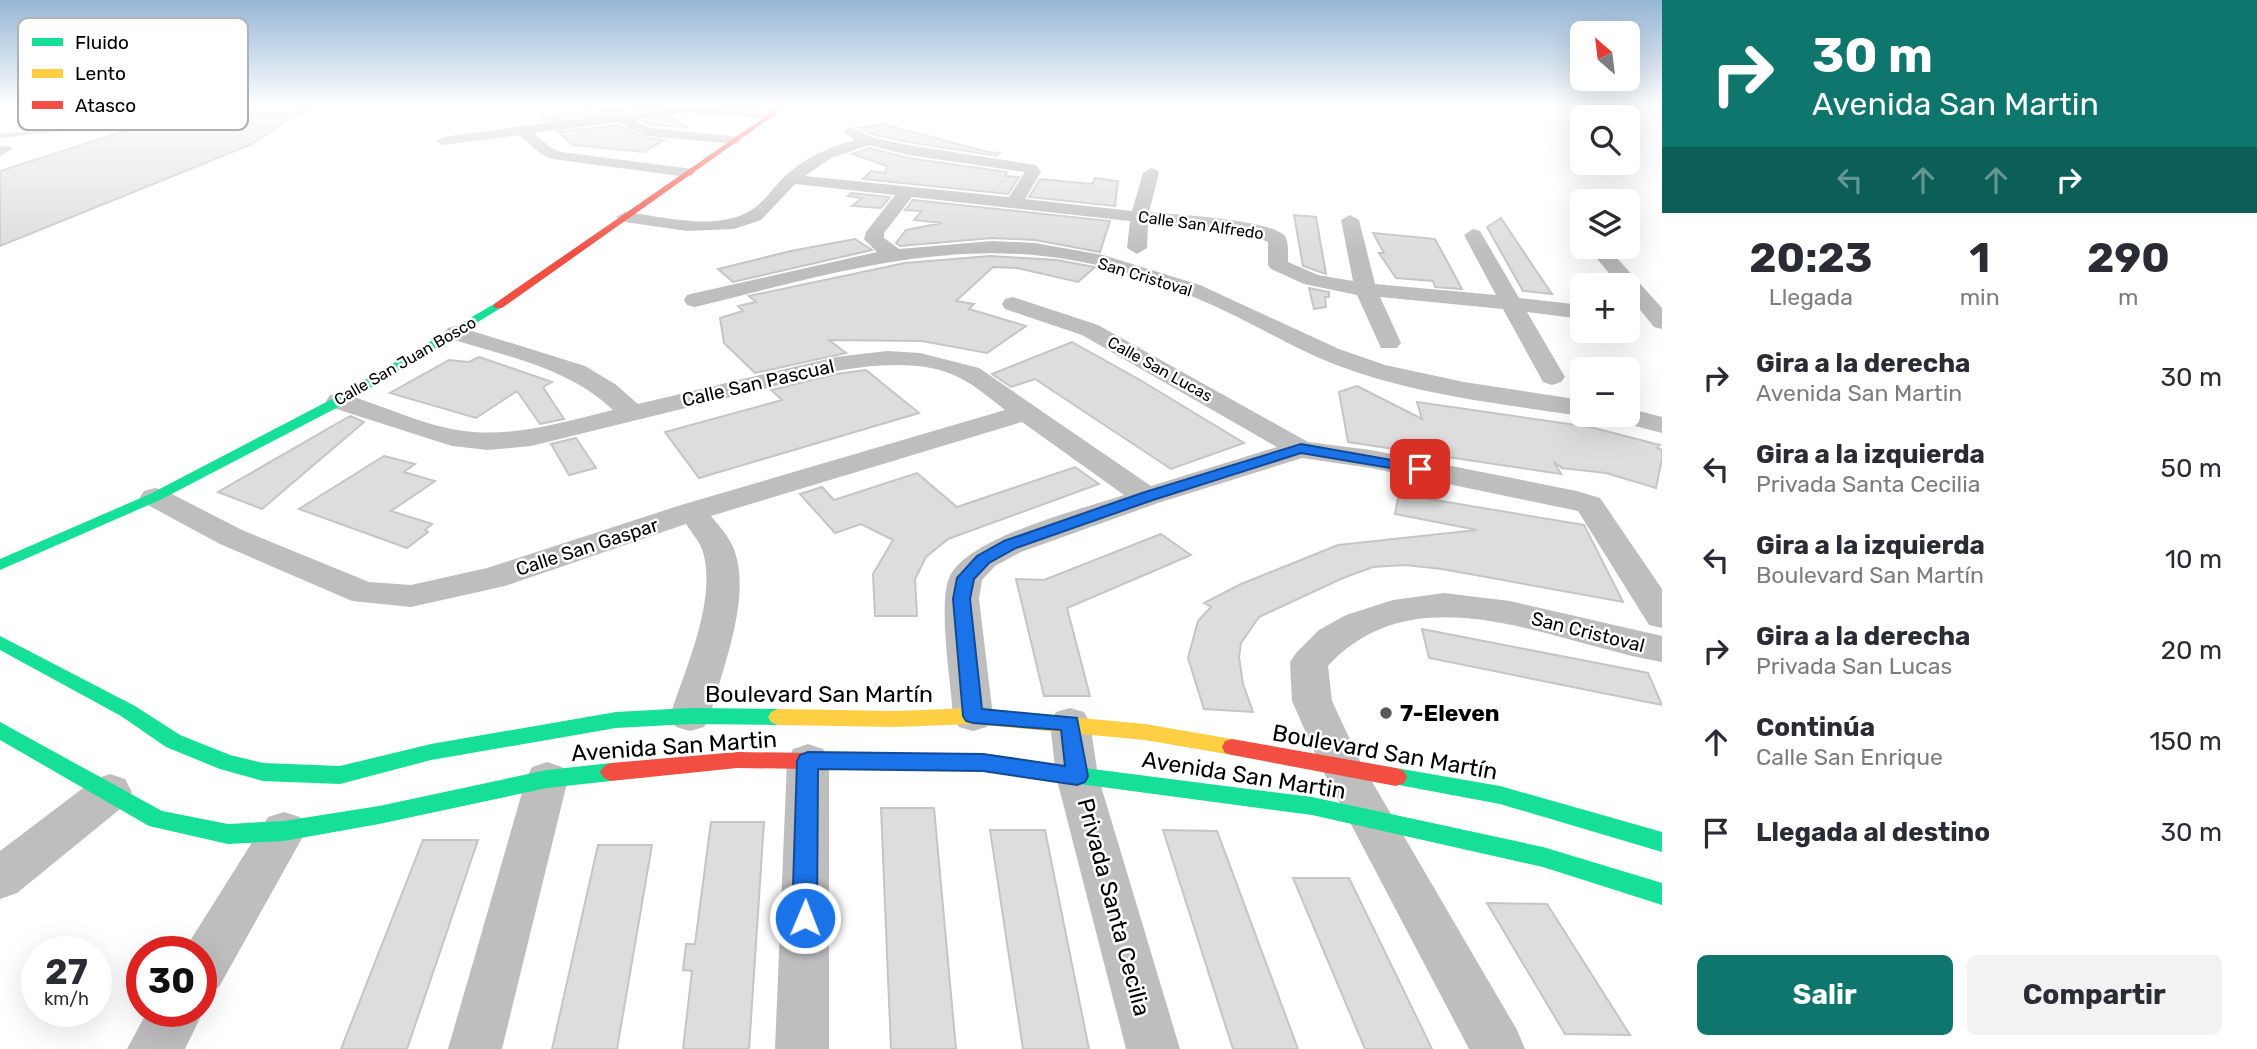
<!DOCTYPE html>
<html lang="es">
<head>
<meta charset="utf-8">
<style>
	:root { --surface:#fff; --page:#f2f2f3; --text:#2b2b33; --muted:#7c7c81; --accent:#0f766e }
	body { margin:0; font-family:Rubik,sans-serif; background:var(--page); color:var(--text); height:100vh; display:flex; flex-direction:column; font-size:26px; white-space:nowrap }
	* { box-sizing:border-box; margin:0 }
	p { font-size:23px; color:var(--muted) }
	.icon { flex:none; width:38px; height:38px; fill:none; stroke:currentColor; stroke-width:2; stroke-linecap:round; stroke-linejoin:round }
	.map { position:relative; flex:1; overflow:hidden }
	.side { display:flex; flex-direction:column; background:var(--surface); width:595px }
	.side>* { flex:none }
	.top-card { background:#0f766e; color:#fff; overflow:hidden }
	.needle { width:46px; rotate:332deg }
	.buttons { position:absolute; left:1570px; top:21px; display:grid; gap:14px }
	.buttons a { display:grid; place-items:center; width:70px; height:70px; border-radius:10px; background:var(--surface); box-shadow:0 7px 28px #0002; font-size:35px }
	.speed { position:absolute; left:21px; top:936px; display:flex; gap:14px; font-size:35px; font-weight:700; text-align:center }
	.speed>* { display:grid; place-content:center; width:91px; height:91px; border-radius:50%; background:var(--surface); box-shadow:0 7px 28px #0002; line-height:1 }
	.speed small { font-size:18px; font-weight:400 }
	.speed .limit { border:10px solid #d22; background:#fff; color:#111 }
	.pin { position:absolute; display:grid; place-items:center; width:60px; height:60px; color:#fff; margin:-30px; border-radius:14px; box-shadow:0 4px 10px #0006 }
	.me { position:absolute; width:77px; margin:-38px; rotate:1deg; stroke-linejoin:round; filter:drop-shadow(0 0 5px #0008) }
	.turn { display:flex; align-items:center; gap:24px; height:147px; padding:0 35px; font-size:32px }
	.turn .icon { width:91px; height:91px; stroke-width:2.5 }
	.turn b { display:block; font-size:49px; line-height:60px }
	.lanes { display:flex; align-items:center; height:66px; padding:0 35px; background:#0003; justify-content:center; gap:35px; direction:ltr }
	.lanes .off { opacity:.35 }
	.eta { display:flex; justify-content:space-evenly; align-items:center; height:119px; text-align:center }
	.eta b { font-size:42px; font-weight:700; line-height:49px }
	.primary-button { display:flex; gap:14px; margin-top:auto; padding:14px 35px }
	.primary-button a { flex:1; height:80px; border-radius:10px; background:var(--accent); color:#fff; font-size:28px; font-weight:700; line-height:80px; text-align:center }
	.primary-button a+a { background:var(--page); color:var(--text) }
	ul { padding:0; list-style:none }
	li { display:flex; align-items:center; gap:21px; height:91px; padding:0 35px }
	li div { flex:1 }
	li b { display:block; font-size:26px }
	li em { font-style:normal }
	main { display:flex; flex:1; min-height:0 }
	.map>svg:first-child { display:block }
	.building { fill:#ddd; stroke:#c5c5c5; stroke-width:2 }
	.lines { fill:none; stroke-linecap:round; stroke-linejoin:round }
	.lane { fill:#bebebe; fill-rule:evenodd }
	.street { fill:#bebebe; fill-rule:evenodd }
	.fast { fill:#16e098; fill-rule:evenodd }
	.slow { fill:#ffcf43; fill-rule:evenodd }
	.jam { fill:#f24e42; fill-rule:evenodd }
	.route { fill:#1a73e8; stroke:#114b97; stroke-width:2 }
	.poi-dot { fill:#595959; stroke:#fff; stroke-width:2.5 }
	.labels { text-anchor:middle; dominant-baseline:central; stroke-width:5; stroke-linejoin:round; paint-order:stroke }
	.far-street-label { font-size:16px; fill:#000; stroke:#fff }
	.street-label { font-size:19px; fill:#000; stroke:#fff }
	.near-street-label { font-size:23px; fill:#000; stroke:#fff }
	.near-poi-label { font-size:23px; font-weight:bold; fill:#000; stroke:#fff; text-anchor:start }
	.key { fill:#fff; stroke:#b2b2b2; stroke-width:2 }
	.key-label { font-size:19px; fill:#000 }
</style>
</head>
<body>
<main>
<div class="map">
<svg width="1662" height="1049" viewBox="0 0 1662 1049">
	<rect width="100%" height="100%" fill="#fff"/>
	<!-- building -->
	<path class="building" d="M630 105 654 106 544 121 538 116Z
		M153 110 291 118 252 144 0 246V171L147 124 155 119Z
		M671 117 686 127 651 125 643 121Z
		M883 124 988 152 1000 153 997 156 908 142 875 135 859 128Z
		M617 125 646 138 664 140 644 152 573 145 558 132Z
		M869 148 908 158 1007 172 1005 176 1019 177 1008 194 863 179 871 171 885 173 887 166 852 154Z
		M1095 178 1118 181 1115 206 1029 197 1040 179 1092 184Z
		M851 193 890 197 881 208 852 206 862 198 848 196Z
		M913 200 1110 221 1100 252 1035 240 992 238 900 246 896 243 906 230 942 223 914 220 922 211 905 210Z
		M1294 215 1316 217 1326 274 1303 266Z
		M1501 218 1535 269 1552 294 1523 291 1487 227Z
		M1373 233 1435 239 1462 289 1435 287 1433 281 1396 278 1379 253H1384Z
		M855 239 872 250 733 282 718 269 791 251Z
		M990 256 1057 260 1095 267 1078 282 1017 268 993 267 956 301 974 304 969 309 1026 326 987 353 922 341 829 340 846 353 755 373 724 343 720 318 743 311 738 306 756 302 749 296 905 263Z
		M1309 288 1329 292V297H1325L1326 307 1314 309Z
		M1072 342 1140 380 1244 443 1171 469 1035 379 1011 387 992 374Z
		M479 357 552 382 543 387 564 419 540 424 517 391 476 418 390 393 449 360 469 362Z
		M866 370 919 413 699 478 665 432 782 400 771 390 836 374Z
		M1357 386 1422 419 1417 402 1590 427 1660 445 1657 448 1662 450V459L1656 488 1606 473 1562 468 1554 462 1561 474 1348 442 1339 392Z
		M350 416 364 422 262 509 218 492Z
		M576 438 596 468 569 475 551 444Z
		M384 456 415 464 404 472 435 481 391 511 432 524 425 530 428 532 407 548 299 509Z
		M1075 467 1099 484 948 539 926 557 915 579 917 616H875L873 574 893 540 861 524 835 533 800 494 822 487 834 500 917 473 957 507Z
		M1399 494 1584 525 1623 602 1442 569 1405 565 1373 567 1343 578 1259 617 1241 643 1239 657 1243 684 1253 712 1204 709 1188 658 1198 621 1211 607 1204 603 1241 584 1338 545 1477 530 1395 514Z
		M1161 534 1191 555 1067 608 1090 696H1044L1016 579 1044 580Z
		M1422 629 1648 673 1662 705 1429 658Z
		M881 808H934L956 1049H891Z
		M711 822H764L749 1049H683L692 971 683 970 686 944H695Z
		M990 830H1045L1089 1049H1023Z
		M1163 830 1217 831 1298 1049H1233Z
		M423 840H478L407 1049H341Z
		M598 845H652L617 1049H552Z
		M1293 878H1349L1432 1049H1365Z
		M1487 903 1547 904 1630 1035 1565 1034Z"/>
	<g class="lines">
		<!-- lane -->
		<path class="lane" d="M237 105H246L236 110 297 112 311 105H319L298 116 223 112Z
			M149 118 147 121 0 138V134Z
			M0 146 11 147 12 149 0 156Z"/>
		<!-- street -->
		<path class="street" d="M683 105 771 111 778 115 771 119 683 113 634 120 650 128 739 137 741 140 739 143 734 144 647 136 617 122 534 133 551 148 561 152 693 169 695 172 693 175 687 177 553 159 541 154 519 135 443 145 436 141 443 137Z
			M850 127 874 138 908 145 1036 165 1041 172 1025 199 1132 211 1143 173 1151 168 1157 170 1159 173 1149 212C1176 215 1266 219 1284 235 1289 240 1288 255 1288 262L1318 275 1353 281 1341 220 1350 215 1359 220 1375 284 1496 295 1464 235 1473 229 1480 231 1519 298 1582 305V319L1527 312 1565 377 1561 382 1552 385 1543 382 1503 309 1380 297 1401 343 1397 348H1381L1357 295 1304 284 1271 269 1268 265V242L1248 234 1148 223 1147 248 1137 254 1127 248 1130 221 912 197 884 233V238L899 249 992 241 1035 243 1103 255 1200 285 1339 349 1385 365 1464 382 1582 400V415H1587L1582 416C1501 404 1417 395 1339 366 1299 351 1263 329 1225 311 1166 283 1098 260 1033 255 918 245 806 280 695 307L687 305 684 300 687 295 695 293 877 252 864 239 866 232 895 195 795 184 761 220 734 229 687 231 625 222 616 217 625 212C661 216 709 230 744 214 761 207 771 190 784 177 804 158 829 147 855 140L843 131ZM869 145 908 155 1025 172 1009 197 805 176 831 158Z
			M1587 247H1607L1662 308V329L1654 327 1628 295V285H1619Z
			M1013 297 1098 325 1308 442 1371 450 1577 491 1600 498 1662 589V628L1649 625 1578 511 1371 468 1302 458 1158 503 1021 552 995 566 982 580 979 599 993 716 987 727 973 731 959 727 953 716C951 684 938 605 949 578 966 537 1083 509 1124 495L1022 422 711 516C720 527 731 539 735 552 751 600 722 669 710 716L704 727 690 731 676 727 670 716C685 669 717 601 703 552 700 542 692 533 686 524L505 586 411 607 352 601 220 544 144 503 140 497 144 491 155 488 166 491 242 530 369 582 411 585 487 568 681 505 1005 410C991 399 976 386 960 378 923 359 875 365 836 371L531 446 488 450 452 446 330 407 326 401 330 395 339 393C379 403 418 424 458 430 511 439 562 422 613 410 569 368 505 356 448 338L444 333 448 328 456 326 585 366 615 384 638 404 836 357 887 351 920 353 979 368 1151 486 1277 447 1082 335 1005 309 1002 304 1005 299Z
			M1628 408 1662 417V433L1616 421 1612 415H1628Z
			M1444 593 1510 601 1662 636V662C1555 644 1417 569 1328 666L1332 701 1360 761 1517 1030 1525 1049H1469L1322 769 1292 701 1290 662 1296 653 1319 630 1346 615 1393 600Z
			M1070 708 1084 712 1090 723 1098 776 1180 1049H1126L1056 776 1050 723 1056 712Z
			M808 744 823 749 829 761V1049H775L787 761 793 749Z
			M547 762 562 767 568 779 502 1049H448L526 779 532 767Z
			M110 774 125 779 132 792 125 805 17 893 0 899V851L95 779Z
			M284 812 300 817 306 831 219 987 201 995V952H183L268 817Z
			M201 1007 203 1012 185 1049H127L147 1012H201Z"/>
		<!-- fast -->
		<path class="fast" d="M494 304 504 306 344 404 160 500 0 570V559L150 494 334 398Z
			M0 636 135 706 180 735 230 755 263 763 340 766 431 744 616 712 690 708 778 709 785 712 788 717 785 722 778 725 690 724 616 728 431 760 340 784 263 781 220 769 166 747 121 716 0 650Z
			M0 722 162 811 228 824 284 821 379 806 547 770 611 763 618 766 622 772 618 778 611 781 547 788 379 824 284 841 228 844 149 826 0 740Z
			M948 755H983L1312 797 1543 847 1662 883V905L1543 867 1312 815 983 771H948L941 769 938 763 941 757Z
			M1396 768 1500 786 1662 832V852L1500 804 1388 783 1385 777 1388 771Z"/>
		<!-- slow -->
		<path class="slow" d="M973 708 1145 724 1232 739 1239 741 1242 747 1239 753 1232 755 1145 740 973 724 896 727 778 725 771 722 768 717 771 712 778 709 896 711Z"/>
		<!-- jam -->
		<path class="jam" d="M776 105H782L773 116 502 308H494V304L769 114Z
			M1232 739 1396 768 1404 771 1407 777 1404 783 1396 786 1232 755 1225 753 1222 747 1225 741Z
			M737 752 948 755 955 757 958 763 955 769 948 771 737 768 611 781 604 778 600 772 604 766 611 763Z"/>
	</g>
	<!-- sky -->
	<linearGradient id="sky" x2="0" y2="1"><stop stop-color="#96b7d6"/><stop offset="0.42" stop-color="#fff"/><stop offset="1" stop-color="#fff" stop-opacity="0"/></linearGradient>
	<rect width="1662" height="252" fill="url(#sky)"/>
	<!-- route -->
	<path class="route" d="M1301 444 1420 465 1427 469 1420 473 1301 453 1153 500 1016 548 989 563 974 579 970 599 982 709 1077 718 1088 776 1085 782 1077 785 983 771 818 769 817 918 813 926 805 929 796 926 792 918 797 761 800 755 808 752 983 754 1065 766 1061 730 973 723 966 721 963 716 953 599 957 578 977 556 1004 541 1142 493Z"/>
	<!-- markers -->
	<circle class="poi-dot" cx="1386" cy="713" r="7"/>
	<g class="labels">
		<!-- far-street labels -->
		<g class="far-street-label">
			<text transform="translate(1201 225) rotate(8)">Calle San Alfredo</text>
			<text transform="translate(1145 277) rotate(17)">San Cristoval</text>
			<text transform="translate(405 361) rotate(-30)">Calle San Juan Bosco</text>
			<text transform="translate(1160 369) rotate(29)">Calle San Lucas</text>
		</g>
		<!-- street labels -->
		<g class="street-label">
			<text transform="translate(758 383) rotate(-13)">Calle San Pascual</text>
			<text transform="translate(587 547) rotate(-18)">Calle San Gaspar</text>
			<text transform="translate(1588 632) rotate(14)">San Cristoval</text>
		</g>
		<!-- near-street labels -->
		<g class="near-street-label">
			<text x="819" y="694">Boulevard San Martín</text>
			<text transform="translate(674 746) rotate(-4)">Avenida San Martin</text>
			<text transform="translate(1385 752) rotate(10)">Boulevard San Martín</text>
			<text transform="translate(1244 775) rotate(9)">Avenida San Martin</text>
			<text transform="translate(1114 907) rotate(75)">Privada Santa Cecilia</text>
		</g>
		<!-- near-poi labels -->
		<g class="near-poi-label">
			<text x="1400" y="713">7-Eleven</text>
		</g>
	</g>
	<!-- legend -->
	<rect x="18" y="18" width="230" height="112" rx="10" class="key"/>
	<rect x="32" y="38" width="31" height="8" fill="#16e098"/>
	<rect x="32" y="69" width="31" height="9" fill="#ffcf43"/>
	<rect x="32" y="101" width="31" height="8" fill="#f24e42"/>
	<g class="key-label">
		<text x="75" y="49">Fluido</text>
		<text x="75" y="80">Lento</text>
		<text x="75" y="112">Atasco</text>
	</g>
</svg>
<div class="buttons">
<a><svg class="needle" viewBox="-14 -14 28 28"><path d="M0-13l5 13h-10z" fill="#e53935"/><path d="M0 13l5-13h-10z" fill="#7c7c81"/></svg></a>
<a><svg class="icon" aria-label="search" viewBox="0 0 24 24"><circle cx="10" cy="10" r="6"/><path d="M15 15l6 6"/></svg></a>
<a><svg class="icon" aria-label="layers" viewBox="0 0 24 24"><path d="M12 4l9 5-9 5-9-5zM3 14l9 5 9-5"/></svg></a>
<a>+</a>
<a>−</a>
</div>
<div class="speed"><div>27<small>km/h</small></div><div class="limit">30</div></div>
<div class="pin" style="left:1420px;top:469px;background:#d93025"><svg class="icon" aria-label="arrive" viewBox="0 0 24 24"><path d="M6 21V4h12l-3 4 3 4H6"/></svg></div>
<svg class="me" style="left:805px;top:918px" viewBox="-20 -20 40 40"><circle r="17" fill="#1a73e8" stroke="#fff" stroke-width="3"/><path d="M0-11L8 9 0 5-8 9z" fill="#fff"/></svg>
</div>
<section class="side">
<div class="top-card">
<div class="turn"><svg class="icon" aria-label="right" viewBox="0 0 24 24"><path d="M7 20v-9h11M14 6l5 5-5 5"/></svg><div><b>30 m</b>Avenida San Martin</div></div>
<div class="lanes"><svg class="icon off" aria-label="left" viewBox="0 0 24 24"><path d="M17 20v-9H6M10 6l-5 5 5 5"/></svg><svg class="icon off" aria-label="ahead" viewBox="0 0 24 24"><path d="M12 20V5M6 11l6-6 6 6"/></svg><svg class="icon off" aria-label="ahead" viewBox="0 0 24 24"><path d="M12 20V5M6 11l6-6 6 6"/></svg><svg class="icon" aria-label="right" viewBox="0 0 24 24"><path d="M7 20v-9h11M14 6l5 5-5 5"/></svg></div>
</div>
<div class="eta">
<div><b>20:23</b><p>Llegada</p></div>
<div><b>1</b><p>min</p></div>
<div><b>290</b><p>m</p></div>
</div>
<ul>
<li><svg class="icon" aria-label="right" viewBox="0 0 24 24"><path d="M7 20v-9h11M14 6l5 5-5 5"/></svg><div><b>Gira a la derecha</b><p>Avenida San Martin</p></div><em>30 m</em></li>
<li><svg class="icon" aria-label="left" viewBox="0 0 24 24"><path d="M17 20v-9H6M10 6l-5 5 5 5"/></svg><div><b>Gira a la izquierda</b><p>Privada Santa Cecilia</p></div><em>50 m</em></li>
<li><svg class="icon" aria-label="left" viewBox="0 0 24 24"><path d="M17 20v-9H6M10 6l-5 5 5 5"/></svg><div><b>Gira a la izquierda</b><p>Boulevard San Martín</p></div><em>10 m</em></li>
<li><svg class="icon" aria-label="right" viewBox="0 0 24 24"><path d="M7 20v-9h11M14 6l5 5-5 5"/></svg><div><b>Gira a la derecha</b><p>Privada San Lucas</p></div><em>20 m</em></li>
<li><svg class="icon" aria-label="ahead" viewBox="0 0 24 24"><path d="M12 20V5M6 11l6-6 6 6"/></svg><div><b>Continúa</b><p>Calle San Enrique</p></div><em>150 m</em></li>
<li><svg class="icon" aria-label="arrive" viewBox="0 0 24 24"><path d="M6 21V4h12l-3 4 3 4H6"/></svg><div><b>Llegada al destino</b></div><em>30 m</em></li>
</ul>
<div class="primary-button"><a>Salir</a><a>Compartir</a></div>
</section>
</main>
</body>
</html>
